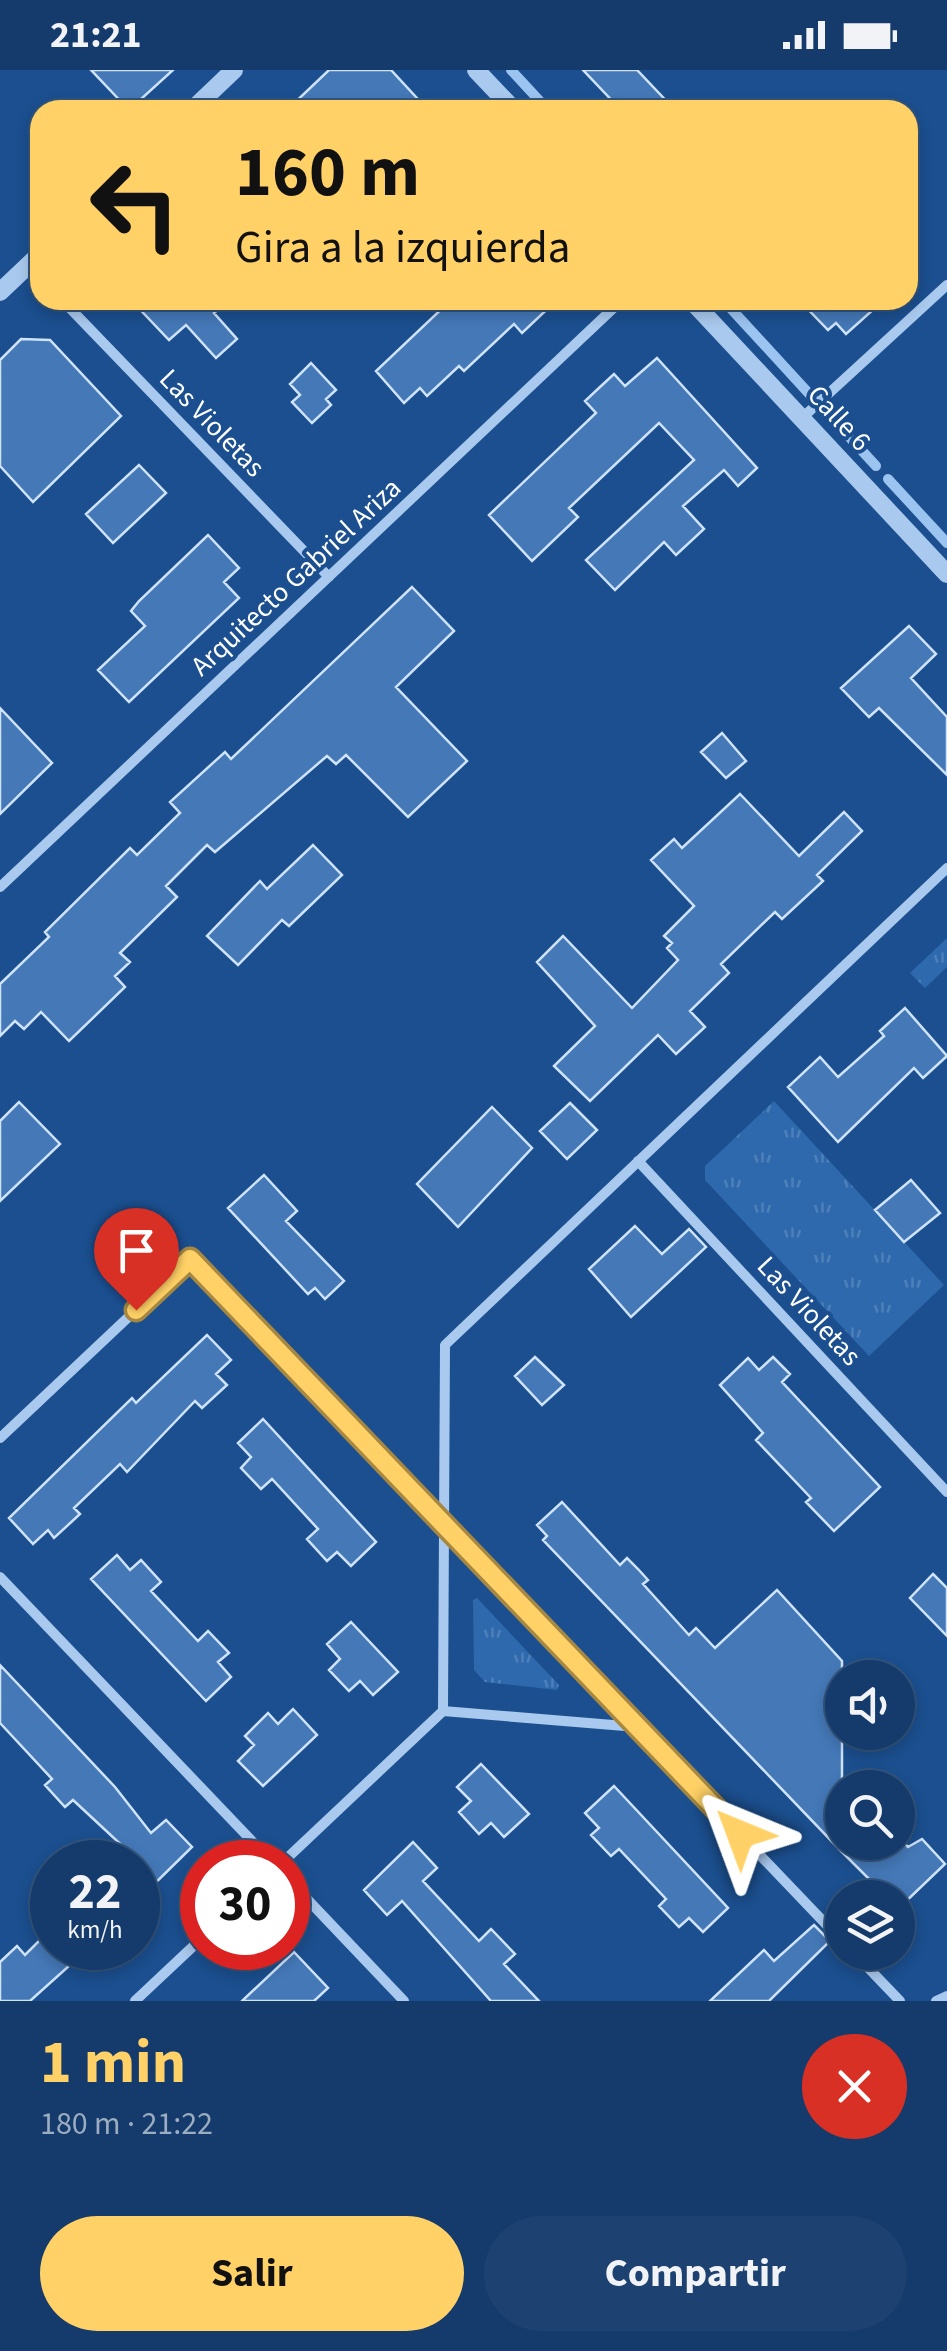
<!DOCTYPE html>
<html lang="es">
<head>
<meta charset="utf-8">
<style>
	:root { --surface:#143b6b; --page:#1d4271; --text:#f1f3f6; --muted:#9dadc1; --line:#33557e; --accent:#ffd166 }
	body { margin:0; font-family:"Source Sans 3",sans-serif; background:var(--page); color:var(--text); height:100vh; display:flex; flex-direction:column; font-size:38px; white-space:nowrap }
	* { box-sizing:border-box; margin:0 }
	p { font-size:32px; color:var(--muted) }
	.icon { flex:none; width:55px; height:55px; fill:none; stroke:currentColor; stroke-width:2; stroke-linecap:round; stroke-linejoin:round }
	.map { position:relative; height:1931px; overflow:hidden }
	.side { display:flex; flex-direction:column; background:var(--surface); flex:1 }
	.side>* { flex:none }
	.top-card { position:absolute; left:30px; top:30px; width:888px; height:210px; border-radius:30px; box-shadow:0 5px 15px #0003,0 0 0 2px var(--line); background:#ffd166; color:#111; overflow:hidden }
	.tools { position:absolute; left:825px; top:1590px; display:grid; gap:20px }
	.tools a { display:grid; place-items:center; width:90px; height:90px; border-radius:50%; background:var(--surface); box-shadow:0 5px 15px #0003,0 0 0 2px var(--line); font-size:50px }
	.speed { position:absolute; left:30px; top:1770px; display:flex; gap:20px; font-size:50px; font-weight:700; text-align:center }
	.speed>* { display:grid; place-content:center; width:130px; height:130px; border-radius:50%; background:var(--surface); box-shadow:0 5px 15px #0003,0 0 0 2px var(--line); line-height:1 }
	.speed small { font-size:25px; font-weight:400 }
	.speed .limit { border:15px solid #d22; background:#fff; color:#111 }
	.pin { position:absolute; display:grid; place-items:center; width:85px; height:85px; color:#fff; margin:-102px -42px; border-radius:50% 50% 50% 0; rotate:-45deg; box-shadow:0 0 10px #0007 }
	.pin .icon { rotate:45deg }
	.me { position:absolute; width:110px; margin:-55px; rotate:316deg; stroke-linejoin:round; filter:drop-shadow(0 0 8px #0008) }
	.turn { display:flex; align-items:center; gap:35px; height:210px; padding:0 40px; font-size:45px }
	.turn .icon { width:130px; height:130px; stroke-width:2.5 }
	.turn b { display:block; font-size:70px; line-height:85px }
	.round { display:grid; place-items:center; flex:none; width:105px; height:105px; border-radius:52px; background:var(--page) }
	.headline { display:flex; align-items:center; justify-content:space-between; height:170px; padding:0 40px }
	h1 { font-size:60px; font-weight:700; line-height:75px; color:var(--accent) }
	.button { display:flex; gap:20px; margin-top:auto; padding:20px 40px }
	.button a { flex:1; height:115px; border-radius:60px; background:var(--accent); color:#111; font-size:40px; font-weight:700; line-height:115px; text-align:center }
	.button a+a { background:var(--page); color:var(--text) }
	.status { display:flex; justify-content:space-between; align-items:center; height:70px; padding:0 50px; background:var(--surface); direction:ltr }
	.status svg { height:28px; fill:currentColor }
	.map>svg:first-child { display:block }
	.grass { fill:url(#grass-tufts) }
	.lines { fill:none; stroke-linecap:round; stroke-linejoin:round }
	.stream { stroke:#9cc4f0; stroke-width:10 }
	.building { fill:#4478b7; stroke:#cfe3fa; stroke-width:2.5 }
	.minor { stroke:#a9c9ee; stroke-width:10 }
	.tertiary { stroke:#a9c9ee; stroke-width:18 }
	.route-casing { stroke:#a68842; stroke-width:25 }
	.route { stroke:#ffd166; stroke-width:18 }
	.labels { text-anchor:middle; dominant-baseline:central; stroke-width:8; stroke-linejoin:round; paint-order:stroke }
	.street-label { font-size:28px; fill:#fff; stroke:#1b4f8f }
</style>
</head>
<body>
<div class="status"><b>21:21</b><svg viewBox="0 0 49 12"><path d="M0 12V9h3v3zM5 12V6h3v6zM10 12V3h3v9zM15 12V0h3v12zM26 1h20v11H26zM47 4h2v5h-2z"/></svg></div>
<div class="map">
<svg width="947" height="1931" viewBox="0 0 947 1931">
	<defs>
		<pattern id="grass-tufts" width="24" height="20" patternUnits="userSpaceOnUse" patternTransform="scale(2.5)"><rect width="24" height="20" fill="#2e69ad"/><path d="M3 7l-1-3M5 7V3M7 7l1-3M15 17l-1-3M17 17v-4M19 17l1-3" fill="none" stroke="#4d80b9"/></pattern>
	</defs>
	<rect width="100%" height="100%" fill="#1b4f8f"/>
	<!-- grass -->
	<path class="grass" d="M947 868V897L925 918 910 903Z
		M774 1031 944 1215 869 1286 705 1110V1096Z
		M477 1528 559 1615 557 1620 485 1612 474 1600 473 1530Z"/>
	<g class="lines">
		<!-- stream -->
		<path class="stream" d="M511 0 548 40
			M723 230 813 328
			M830 346 876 396
			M888 409 947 473"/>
	</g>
	<!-- building -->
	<path class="building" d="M91 0H173L129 40Z
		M329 0H391L428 40H287Z
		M583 0H637L675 40H621Z
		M131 230H229L214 243 237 269 216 288 186 255 169 270Z
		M451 230H557L522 263 514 254 464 301 459 296 427 326 420 318 404 333 376 301Z
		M799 230H884L846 264 836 253 828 260Z
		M21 269 50 270 121 346 33 432 0 396V290Z
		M657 288 757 398 738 416 724 400 683 436 704 459 676 485 664 472 615 520 586 490 694 390 659 353 569 438 578 447 532 491 489 445 596 343 585 331 600 317 614 304 625 316Z
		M311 293 336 320 326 329 331 335 312 353 292 332 300 325 290 314Z
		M139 395 166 423 113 473 86 444Z
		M208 465 239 498 224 512 239 528 129 632 98 600 145 556 131 541 139 531Z
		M412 517 454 561 396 617 467 691 408 747 346 685 336 694 327 686 215 782 207 775 166 816 177 827 120 883 130 892 115 906 125 917 69 971 41 942 24 959 15 951 0 966V914L49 867 45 862 130 778 137 785 180 743 170 732 225 682 231 689Z
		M909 556 936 584 911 608 947 647V705L879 638 869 647 841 618Z
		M0 638 52 693 0 744Z
		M722 663 746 691 726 708 701 682Z
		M740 724 799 786 844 742 862 761 817 805 823 811 782 849 775 842 721 894 729 903 690 941 705 957 676 984 658 965 590 1031 554 996 595 956 537 892 563 866 632 938 678 890 667 878 672 873 664 866 694 836 651 790 674 769 682 778Z
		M313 775 342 805 289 856 282 850 238 895 207 866 260 811 267 819Z
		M905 938 947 986 923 1008 914 998 838 1072 788 1017 820 987 838 1007 884 966 880 961Z
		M19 1032 60 1074 0 1131V1051Z
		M570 1033 597 1060 567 1089 540 1061Z
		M492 1037 532 1078 458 1157 417 1114Z
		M264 1105 297 1141 286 1151 344 1211 325 1229 315 1218 308 1224 228 1138Z
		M911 1110 940 1143 904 1172 875 1140Z
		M635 1156 662 1184 689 1159 706 1177 631 1247 589 1199Z
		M207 1265 231 1290 216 1304 227 1315 202 1338 195 1331 127 1402 120 1394 74 1438 80 1444 54 1468 48 1460 33 1474 9 1448 132 1328 136 1333Z
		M535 1287 564 1315 542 1335 515 1306Z
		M773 1287 790 1304 782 1312 880 1417 834 1461 806 1432 811 1428 756 1370 763 1363 720 1315 748 1288 759 1300Z
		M263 1349 376 1472 351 1496 337 1482 327 1491 307 1469 318 1459 272 1409 261 1419 241 1398 251 1387 238 1373Z
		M562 1432 620 1495 627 1488 638 1499 648 1510 643 1514 689 1565 696 1558 715 1578 777 1520 842 1591V1772L900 1769 908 1777 922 1769 945 1794 899 1838 898 1828H888L842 1782 543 1470 547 1466 537 1455Z
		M117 1485 130 1500 141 1490 161 1512 151 1521 198 1571 208 1561 229 1583 218 1592 231 1607 206 1631 91 1509Z
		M933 1504 947 1518V1566L910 1528Z
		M351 1552 398 1602 373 1625 360 1611 349 1621 329 1600 340 1589 327 1574Z
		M0 1595 115 1717 151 1763 166 1750 192 1777 138 1830V1792H119L130 1783 73 1730 65 1737 45 1715 52 1709 0 1653Z
		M293 1639 317 1665 263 1716 238 1691 254 1675 245 1666 268 1643 278 1654Z
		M481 1694 529 1744 504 1767 491 1753 479 1764 459 1742 471 1731 457 1717Z
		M614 1716 728 1838 703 1862 689 1848 679 1857 659 1836 666 1829 619 1779 611 1786 591 1765 599 1758 585 1743Z
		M413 1772 437 1798 423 1811 479 1871 491 1859 515 1884 504 1894 539 1931H491L402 1831 387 1845 364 1820Z
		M814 1855 830 1871 769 1931H710L764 1880 774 1891Z
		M52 1858V1878H89L30 1931H0V1892L17 1876 25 1885Z
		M294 1882 328 1918 314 1931H242Z"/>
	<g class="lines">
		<!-- minor -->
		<path class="minor" d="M29 195 40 207
			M62 230 329 507
			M802 348 947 215
			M0 817 622 230
			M638 1091 947 1422
			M0 1368 190 1189 842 1871
			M0 1507 272 1792
			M443 1641 637 1657
			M283 1792 443 1641 445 1275 947 798
			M288 1809 404 1931
			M853 1882 900 1931
			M135 1931 202 1868
			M936 1931 947 1926"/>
		<!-- tertiary -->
		<path class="tertiary" d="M476 0 514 40
			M192 40 234 0
			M0 222 40 184
			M691 230 947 504"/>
	</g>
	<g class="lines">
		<!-- route casing -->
		<g class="route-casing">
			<path id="route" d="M136 1240 190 1189 740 1764"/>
		</g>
		<!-- route -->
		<use href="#route" class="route"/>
	</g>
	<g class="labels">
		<!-- street labels -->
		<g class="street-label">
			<text transform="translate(839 348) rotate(47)">Calle 6</text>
			<text transform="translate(212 353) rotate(46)">Las Violetas</text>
			<text transform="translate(296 507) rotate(-43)">Arquitecto Gabriel Ariza</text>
			<text transform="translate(809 1241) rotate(47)">Las Violetas</text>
		</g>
	</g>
</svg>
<div class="tools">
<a><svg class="icon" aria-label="sound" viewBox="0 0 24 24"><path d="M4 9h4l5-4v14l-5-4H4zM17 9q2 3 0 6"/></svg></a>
<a><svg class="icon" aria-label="search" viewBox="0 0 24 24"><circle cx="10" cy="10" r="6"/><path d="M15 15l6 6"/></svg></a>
<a><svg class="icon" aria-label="layers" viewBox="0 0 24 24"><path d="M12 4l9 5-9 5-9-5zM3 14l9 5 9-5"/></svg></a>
</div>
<div class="speed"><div>22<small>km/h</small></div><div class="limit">30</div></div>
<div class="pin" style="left:136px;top:1240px;background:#d93025"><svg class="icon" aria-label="arrive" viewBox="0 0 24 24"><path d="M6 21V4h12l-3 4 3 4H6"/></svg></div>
<svg class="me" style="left:740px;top:1764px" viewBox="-20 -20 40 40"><path d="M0-17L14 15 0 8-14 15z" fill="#ffd166" stroke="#fff" stroke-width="4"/></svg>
<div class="top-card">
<div class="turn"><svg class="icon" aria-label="left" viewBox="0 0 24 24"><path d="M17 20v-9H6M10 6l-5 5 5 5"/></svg><div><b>160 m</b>Gira a la izquierda</div></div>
</div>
</div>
<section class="side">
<div class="headline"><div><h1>1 min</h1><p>180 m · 21:22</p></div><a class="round" style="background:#d93025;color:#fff"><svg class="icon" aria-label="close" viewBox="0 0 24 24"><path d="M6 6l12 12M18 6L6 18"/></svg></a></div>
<div class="button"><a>Salir</a><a>Compartir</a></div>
</section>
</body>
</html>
